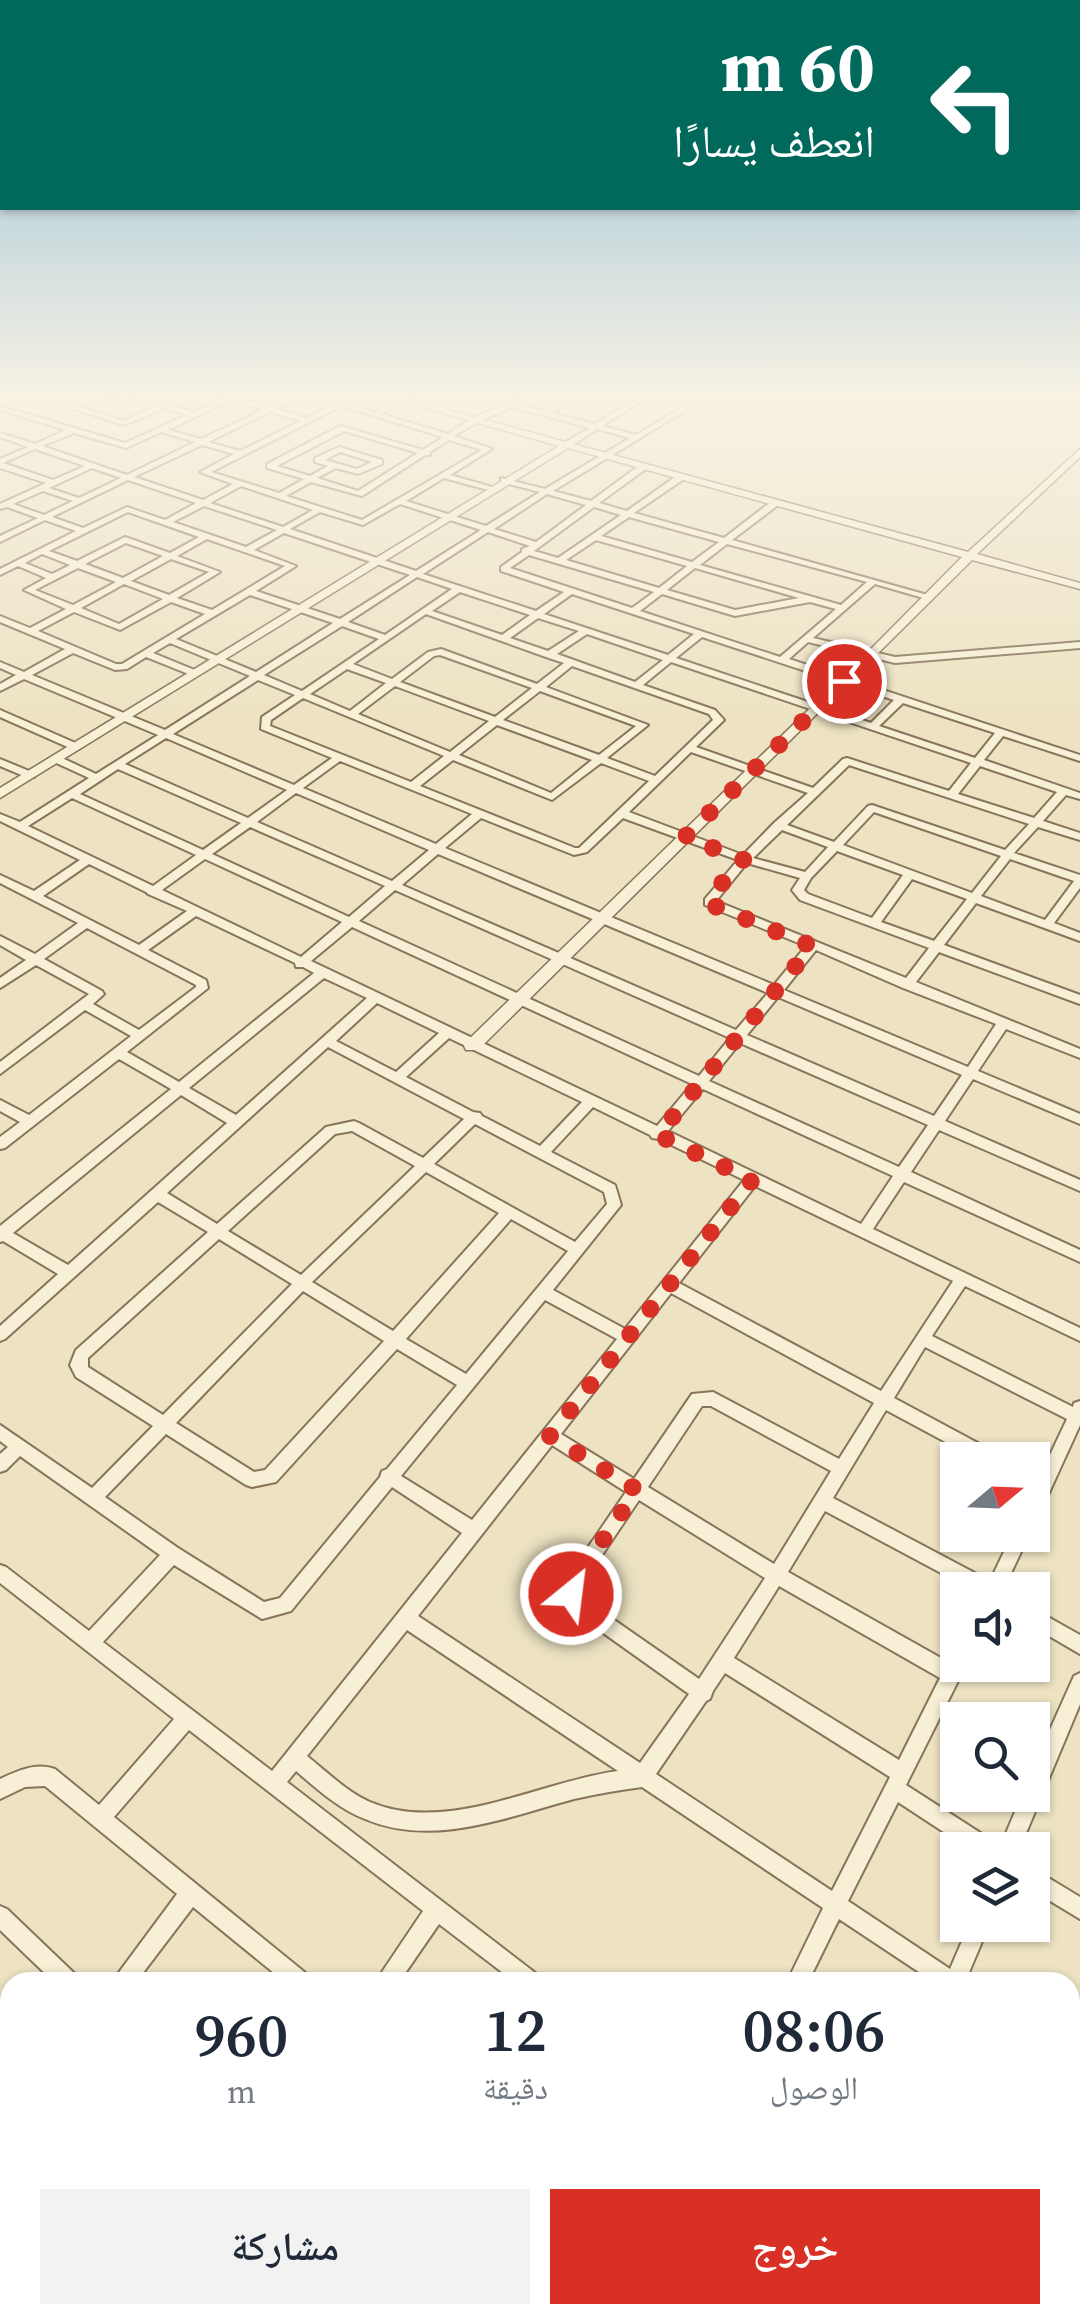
<!DOCTYPE html>
<html lang="ar">
<head>
<meta charset="utf-8">
<style>
	:root { --surface:#fff; --page:#f2f2f3; --text:#1f2937; --muted:#747a83; --accent:#d93025 }
	body { margin:0; font-family:"Source Serif 4","Noto Naskh Arabic",serif; background:var(--page); color:var(--text); direction:rtl; height:100vh; display:flex; flex-direction:column; font-size:38px; white-space:nowrap }
	* { box-sizing:border-box; margin:0 }
	p { font-size:32px; color:var(--muted) }
	.icon { flex:none; width:55px; height:55px; fill:none; stroke:currentColor; stroke-width:2; stroke-linecap:round; stroke-linejoin:round }
	.map { position:relative; flex:1; overflow:hidden; direction:ltr }
	.drawer { position:absolute; left:0px; top:1972px; width:1080px; height:352px; display:flex; flex-direction:column; background:var(--surface); border-radius:30px 30px 0 0; box-shadow:0 2px 8px #0004; direction:rtl }
	.drawer>* { flex:none }
	.guide { position:absolute; left:0px; top:0px; width:1080px; height:210px; box-shadow:0 2px 8px #0004; direction:rtl; background:#00695c; color:#fff; overflow:hidden }
	.needle { width:65px; rotate:71deg }
	.tools { position:absolute; left:940px; top:1442px; display:grid; gap:20px }
	.tools a { display:grid; place-items:center; width:110px; height:110px; border-radius:0px; background:var(--surface); box-shadow:0 2px 8px #0004; font-size:50px }
	.pin { position:absolute; display:grid; place-items:center; width:85px; height:85px; color:#fff; margin:-42px; border:5px solid #fff; border-radius:50%; box-shadow:0 2px 10px #0007 }
	.me { position:absolute; width:110px; margin:-55px; rotate:29deg; stroke-linejoin:round; filter:drop-shadow(0 0 8px #0008) }
	.turn { display:flex; align-items:center; gap:35px; height:210px; padding:0 40px; font-size:45px }
	.turn .icon { width:130px; height:130px; stroke-width:2.5 }
	.turn b { display:block; font-size:70px; line-height:85px }
	.eta { display:flex; justify-content:space-evenly; align-items:center; height:170px; text-align:center }
	.eta b { font-size:60px; font-weight:600; line-height:70px }
	.action { display:flex; gap:20px; margin-top:auto; padding:20px 40px }
	.action a { flex:1; height:115px; border-radius:0px; background:var(--accent); color:#fff; font-size:40px; font-weight:600; line-height:115px; text-align:center }
	.action a+a { background:var(--page); color:var(--text) }
	.map>svg:first-child { display:block }
	.lines { fill:none; stroke-linecap:round; stroke-linejoin:round }
	.minor-casing { stroke:#87745a; stroke-width:4 }
	.tertiary-casing { stroke:#87745a; stroke-width:3 }
	.minor { fill:#f8f0d6; fill-rule:evenodd }
	.tertiary { fill:#f8f0d6; fill-rule:evenodd }
	.route { stroke:#d93025; stroke-width:18; stroke-dasharray:0 32.4 }
</style>
</head>
<body>
<div class="map">
<svg width="1080" height="2323" viewBox="0 0 1080 2323">
	<rect width="100%" height="100%" fill="#ede3c3"/>
	<g class="lines">
		<!-- minor casing -->
		<g class="minor-casing">
			<path id="minor" d="M31 395H42L124 421 158 406 125 395C120 399 104 399 99 395H136L165 403 185 395H194L172 406 194 412 224 398 222 395H240L237 397 269 407 294 395H302L276 409 307 418 341 402 374 412 406 395H414L381 414 448 434 472 418 505 405 471 395C485 395 501 404 514 401 524 400 529 395 539 395L519 405 544 411 576 395H584L551 413 595 424 643 395H651L602 426 636 435 703 395H711L553 491 591 501 640 465H646V469L599 503 627 511 678 475H684V479L634 513 724 538 772 501H778V505L732 540 931 596 927 599 875 584 813 638 895 657 1080 642V648L895 663 808 642 789 659 1080 755V761L1003 736 984 760 1080 793V799L1066 795 1043 821 1080 833V840L1038 827 1014 853 1080 875V888L1054 923 1080 933V941L976 903 944 945 1080 995V1004L939 952 916 982 1080 1049V1058L1006 1029 978 1071 1080 1114V1124L973 1079 945 1121 1080 1180V1191L939 1130 911 1172 1080 1250V1262L904 1182 873 1229 1080 1328V1341L965 1286 932 1336 1073 1407 1074 1403 1080 1401V1425L1038 1517 1032 1519V1493L1067 1419 925 1347 894 1398 1000 1455 1002 1460H979L886 1410 833 1498 990 1581 1012 1535H1029L1003 1590H973L825 1511 788 1572 948 1662 952 1656 958 1653V1665H966L906 1785 996 1843 999 1850H971L898 1802 848 1901 950 1969 969 1925H989L965 1982H934L839 1919 808 1982H787L823 1908 642 1787C619 1790 596 1794 574 1799 507 1817 433 1848 365 1819 339 1809 317 1789 296 1771L287 1782 538 1975 541 1982H515L439 1924 399 1982H377L380 1975 423 1911 189 1730 114 1817 308 1975 311 1982H285L193 1907 136 1982H114L117 1975 177 1894 45 1786 25 1787 0 1799V1779C17 1771 36 1762 55 1769L99 1805 174 1719 0 1583V1565L6 1567 89 1631 160 1555 20 1456 6 1470 0 1472V1454L8 1447 0 1441V1425L92 1488 153 1426 76 1377 70 1365 76 1350 208 1232 158 1202 5 1339 0 1341V1326L58 1274 3 1241 0 1242V1226L171 1089 119 1059 5 1148 0 1149V1137L20 1122 0 1111V1100L29 1115 131 1036 85 1010 0 1074V1062L89 994 36 965 0 988V978L26 960 0 945V936L35 954 78 923 0 883V875L34 891 80 860 0 821V814L20 822 89 778 52 761V757H60L96 774 158 735 24 679 0 691V684L16 675 0 668V662L24 672 65 649 0 622V616L30 628 66 609 24 590 46 578 18 566 0 575V569L76 531 45 520 0 542V536L38 518 7 507 0 509V504L46 483 0 468V459L28 447 0 437V433L35 444 66 430 0 410V406L125 443 187 415 165 408 124 425ZM231 400 263 410 201 439 168 430ZM342 406 443 437 423 450 340 426 267 464V468L304 479 279 493 211 472ZM512 407 590 428 562 444V448H568L597 429 630 438 545 489 501 478V482L540 492 486 526 406 501 444 478 492 491V487L450 475 492 449 454 436 478 422ZM270 412 301 421 240 451 208 442ZM344 431 418 453 358 491 317 478 336 468 358 474 382 464V460L339 447 315 458V462L328 466 310 476 277 466ZM161 432 195 442 127 475 42 446 74 433 126 448ZM449 440 482 450 362 520 286 496 311 482 362 496 425 455H430V452ZM202 445 234 454 200 472 233 484 203 500 134 477ZM35 449 85 466 53 480 3 463ZM340 452 372 462 357 469 325 460ZM92 468 121 478 79 498 49 488ZM128 480 196 503 165 520 127 507 83 528 52 517ZM241 486 313 510 283 527 210 503ZM43 491 73 501 44 515 13 504ZM547 494 586 505 536 542 494 529ZM400 504 481 530 416 571 290 529 320 512 363 525ZM204 506 277 530 246 547 173 522ZM594 507 621 515 558 558 534 551ZM128 512 199 537 170 553 125 537 77 561 49 551ZM629 517 719 542 692 562 601 536ZM488 532 530 546 522 549V552L501 567V571L564 592 536 611 423 574ZM284 533 410 575 340 619 256 591 296 566 254 550ZM207 539 285 566 212 610 177 598 220 572 177 556ZM596 540 687 566 659 588 566 560ZM126 543 163 556 123 578 85 564ZM727 544 867 582 841 605 700 565ZM42 554 70 565 52 574 25 563ZM529 555 654 592 632 608 510 568ZM171 559 209 572 169 595 131 581ZM78 568 116 582 73 605 35 590ZM695 568 799 598 735 610 667 590ZM417 577 452 589 385 635 348 622ZM124 584 163 599 119 624 81 608ZM460 592 530 615 502 635 432 611ZM572 594 694 634 668 655 544 614ZM662 594 735 616 810 602 836 609 780 657 640 611ZM250 595 333 623 256 672 176 639ZM171 602 205 614 122 664H116L38 631 74 612 120 630ZM426 614 546 657 564 663 537 684 441 649 428 652 392 679 353 664ZM538 618 579 631 548 651 510 638ZM342 626 379 639 302 691 264 675ZM587 634 663 660 635 682 557 654ZM702 637 894 700 871 723 676 658ZM170 643 250 676 165 730 32 675 73 653 115 670 127 669 146 657 191 675H197V671L153 653ZM440 655 532 688 495 717 400 682 434 656ZM671 662 971 763 949 791 847 758 843 759 813 788 696 747 724 720 715 710 643 685ZM572 666 709 714 713 720 655 776 607 758 648 725 546 687ZM347 669 386 683 350 711 310 694ZM258 680 295 695 262 717 261 729 332 758 294 785 173 734ZM395 686 489 721 450 752 358 714ZM540 691 636 726 599 755 503 720ZM303 698 444 756 411 782 270 726 271 720ZM903 703 995 733 975 758 879 726ZM497 725 592 760 551 793 459 755ZM166 738 287 790 248 818 125 764ZM691 752 808 793 774 823 743 855 629 812ZM453 760 552 800 601 763 649 781 579 848H575L420 786ZM340 761 472 814 436 844 303 788ZM849 765 1029 824 1005 850 872 805 868 806 834 842 787 825ZM980 766 1057 792 1034 818 958 794ZM118 769 241 823 203 850 80 794ZM296 793 429 850 392 881 257 822ZM72 798 196 855 153 886 28 826ZM874 812 1001 856 972 893 843 845ZM481 818 574 855 587 852 623 818 738 860 705 899V905L806 946 774 985 445 848ZM250 827 385 886 349 917 212 854ZM782 830 828 847 805 872 753 858ZM837 851 903 875 872 918 808 894 804 890 811 878ZM438 854 768 993 736 1030 402 885ZM205 859 342 922 301 957 162 890ZM1010 859 1074 881 1045 920 981 896ZM747 863 800 878 792 890 800 900 929 948 906 978 716 901ZM89 864 146 892 148 894 187 911 139 945 43 896ZM912 879 967 899 934 941 881 922ZM395 890 730 1038 699 1076 359 921ZM196 916 295 963 296 967H303L314 973 179 1082 127 1052 208 988 206 980 148 950ZM352 927 692 1084 657 1126 311 961ZM87 928 196 985V987L139 1030 93 1004 104 994 102 991 44 959ZM816 950 903 988 996 1024 968 1067 784 990ZM324 978 367 998 236 1115 189 1088ZM778 997 962 1075 934 1116 747 1035ZM377 1003 439 1033 396 1072 336 1041ZM449 1038 582 1102 540 1146 482 1116 480 1113 473 1112 406 1077ZM740 1043 928 1125 899 1167 709 1081ZM328 1047 464 1119 423 1158 359 1123 354 1121 326 1127 217 1224 167 1193ZM703 1089 893 1176 861 1224 668 1131ZM181 1095 227 1123 68 1265 13 1233ZM593 1107 650 1135 652 1138 659 1139 744 1180 625 1329 553 1290 621 1205 615 1185 551 1152ZM475 1124 604 1192 607 1204 575 1242 434 1164ZM352 1131 415 1166 301 1275 228 1231 335 1134ZM426 1172 499 1213 393 1331 312 1282ZM755 1186 953 1281 881 1391 679 1283ZM511 1219 568 1251 466 1374 406 1339ZM219 1239 292 1284 163 1415 88 1367V1358ZM303 1291 384 1341 265 1470 254 1472 176 1423ZM671 1293 874 1403 839 1459 713 1392 692 1394 634 1479 561 1434ZM545 1300 617 1339 472 1520 401 1476ZM397 1349 457 1385 387 1469 382 1471 380 1477 280 1598 264 1602 178 1548 105 1497 166 1434 246 1485 252 1487 276 1482ZM702 1406H711L831 1471 774 1564 648 1487ZM552 1445 626 1492 565 1581 562 1587 571 1610 689 1694 640 1763 418 1616ZM392 1487 462 1533 272 1771 103 1642 174 1565 262 1619 291 1611ZM639 1500 765 1578 699 1679 584 1599 580 1588ZM779 1586 940 1678 899 1760 734 1658ZM407 1630 618 1771C541 1781 447 1835 370 1802 347 1792 327 1772 307 1756ZM725 1673 890 1777 832 1891 656 1774 706 1701 710 1699 713 1691Z
				M0 710 80 745 81 747 76 750 72 749 0 717Z
				M0 759 34 773 35 775 34 777H26L0 766Z
				M1032 1608 1080 1635V1654L1032 1626Z
				M1080 1673V1704L1019 1850H999L1022 1795H1032V1770L1074 1676Z
				M1032 1868 1080 1897V1919L1032 1890Z
				M0 1906 7 1909 76 1975 79 1982H54L0 1930Z
				M1070 2049 1080 2054V2078L1070 2073Z
				M10 2114V2142L0 2148V2120Z
				M1080 2130V2170L1078 2175 1070 2178V2138L1072 2133Z
				M85 2315H111L108 2323H82Z
				M249 2315H276L273 2323H246Z
				M408 2315H461L458 2323H411Z
				M612 2315H638L635 2323H609Z
				M959 2315H990L993 2323H962Z
				M1001 2315H1025L1022 2323H998Z"/>
		</g>
		<!-- tertiary casing -->
		<g class="tertiary-casing">
			<path id="tertiary" d="M379 395H394L968 552 1080 449V457L977 554 1080 583V589L972 560 478 1050H466L464 1046 466 1042 866 654 962 557 568 448 0 798V788L559 446Z"/>
		</g>
		<!-- minor -->
		<use href="#minor" class="minor"/>
		<!-- tertiary -->
		<use href="#tertiary" class="tertiary"/>
	</g>
	<!-- sky -->
	<linearGradient id="sky" x2="0" y2="1"><stop stop-color="#8db9d5"/><stop offset="0.55" stop-color="#f7f2e4"/><stop offset="1" stop-color="#f7f2e4" stop-opacity="0"/></linearGradient>
	<rect width="1080" height="720" fill="url(#sky)"/>
	<g class="lines">
		<!-- route -->
		<path class="route" d="M571 1594V1587L637 1490 550 1436 752 1180 658 1135 812 946 712 905 709 897 744 860 685 837 844 681"/>
	</g>
</svg>
<div class="tools">
<a><svg class="needle" viewBox="-14 -14 28 28"><path d="M0-13l5 13h-10z" fill="#e53935"/><path d="M0 13l5-13h-10z" fill="#747a83"/></svg></a>
<a><svg class="icon" aria-label="sound" viewBox="0 0 24 24"><path d="M4 9h4l5-4v14l-5-4H4zM17 9q2 3 0 6"/></svg></a>
<a><svg class="icon" aria-label="search" viewBox="0 0 24 24"><circle cx="10" cy="10" r="6"/><path d="M15 15l6 6"/></svg></a>
<a><svg class="icon" aria-label="layers" viewBox="0 0 24 24"><path d="M12 4l9 5-9 5-9-5zM3 14l9 5 9-5"/></svg></a>
</div>
<div class="pin" style="left:844px;top:681px;background:#d93025"><svg class="icon" aria-label="arrive" viewBox="0 0 24 24"><path d="M6 21V4h12l-3 4 3 4H6"/></svg></div>
<svg class="me" style="left:571px;top:1594px" viewBox="-20 -20 40 40"><circle r="17" fill="#d93025" stroke="#fff" stroke-width="3"/><path d="M0-11L8 9 0 5-8 9z" fill="#fff"/></svg>
<div class="guide">
<div class="turn"><svg class="icon" aria-label="left" viewBox="0 0 24 24"><path d="M17 20v-9H6M10 6l-5 5 5 5"/></svg><div><b>60 m</b>انعطف يسارًا</div></div>
</div>
<section class="drawer">
<div class="eta">
<div><b>08:06</b><p>الوصول</p></div>
<div><b>12</b><p>دقيقة</p></div>
<div><b>960</b><p>m</p></div>
</div>
<div class="action"><a>خروج</a><a>مشاركة</a></div>
</section>
</div>
</body>
</html>
